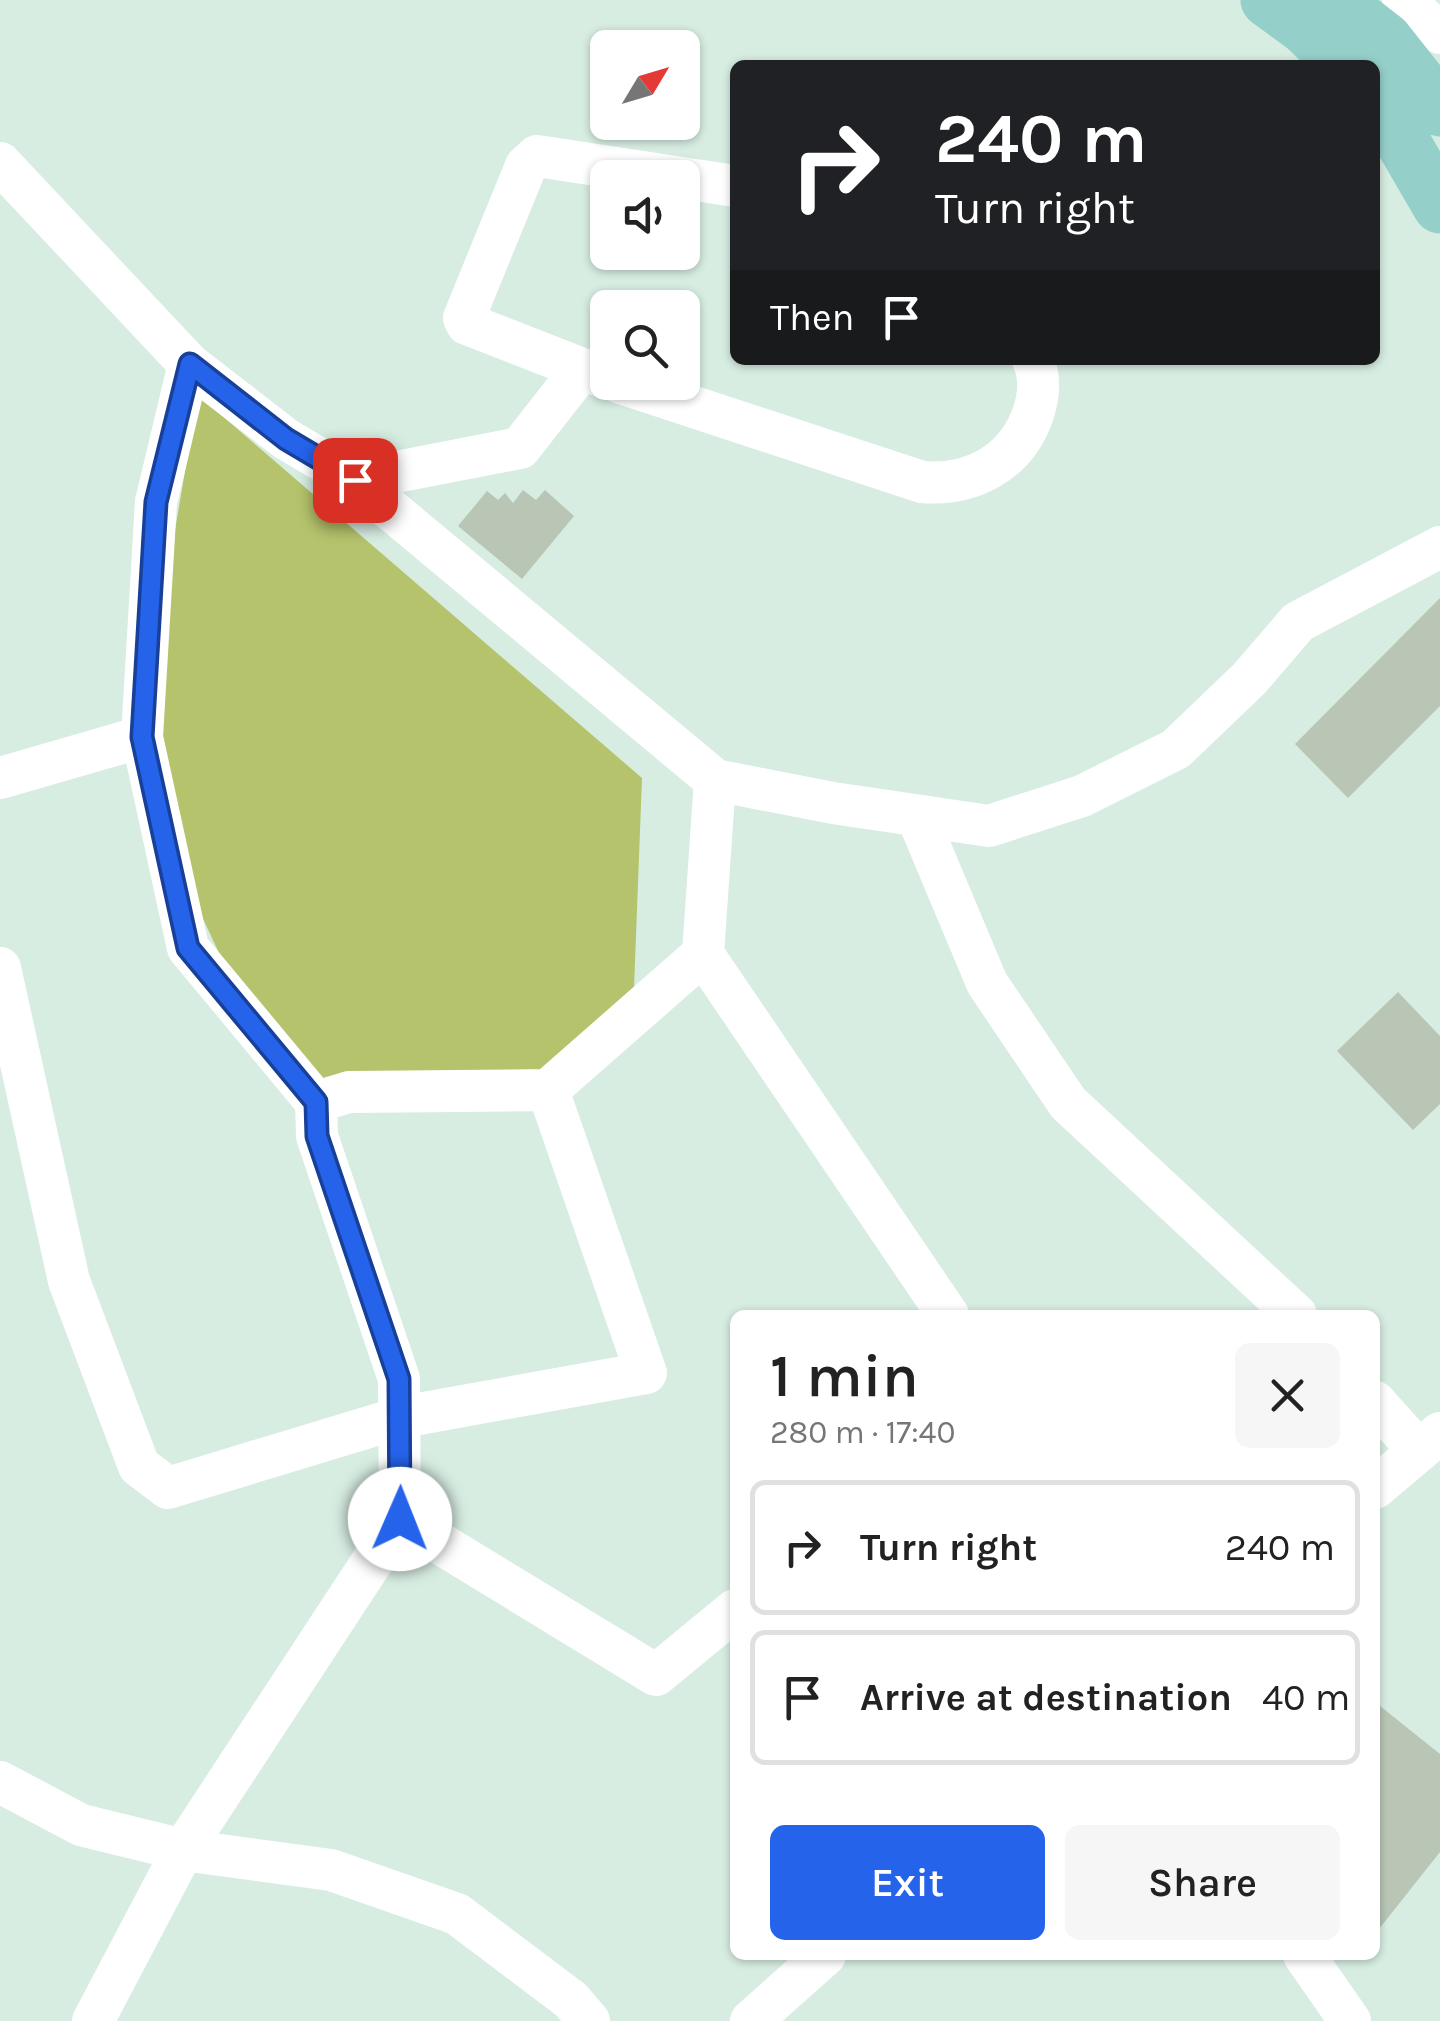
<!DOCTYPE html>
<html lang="en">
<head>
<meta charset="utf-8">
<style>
	:root { --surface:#fff; --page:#f6f6f6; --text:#222; --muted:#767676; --line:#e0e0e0; --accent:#2563eb }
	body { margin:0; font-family:Karla,sans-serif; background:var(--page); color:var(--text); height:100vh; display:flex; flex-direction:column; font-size:38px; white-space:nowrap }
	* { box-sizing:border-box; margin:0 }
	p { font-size:32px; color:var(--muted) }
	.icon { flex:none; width:55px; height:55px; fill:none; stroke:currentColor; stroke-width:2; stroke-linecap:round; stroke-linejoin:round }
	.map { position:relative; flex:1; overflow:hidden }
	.side { position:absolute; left:730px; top:1310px; width:650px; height:650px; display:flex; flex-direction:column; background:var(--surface); border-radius:15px; box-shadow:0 2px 8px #0004 }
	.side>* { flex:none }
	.top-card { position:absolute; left:730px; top:60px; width:650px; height:305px; border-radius:15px; box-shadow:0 2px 8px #0004; background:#202124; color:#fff; overflow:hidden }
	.needle { width:65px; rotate:52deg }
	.tools { position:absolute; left:590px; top:30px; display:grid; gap:20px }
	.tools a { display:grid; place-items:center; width:110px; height:110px; border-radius:15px; background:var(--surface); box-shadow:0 2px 8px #0004; font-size:50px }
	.pin { position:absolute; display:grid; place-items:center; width:85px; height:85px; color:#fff; margin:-42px; border-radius:20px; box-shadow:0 5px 15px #0006 }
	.me { position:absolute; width:110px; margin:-55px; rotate:1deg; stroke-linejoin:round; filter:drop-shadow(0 0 8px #0008) }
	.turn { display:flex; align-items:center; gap:35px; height:210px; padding:0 40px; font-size:45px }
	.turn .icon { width:130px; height:130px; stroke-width:2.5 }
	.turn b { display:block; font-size:70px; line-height:85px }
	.then { display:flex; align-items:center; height:95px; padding:0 40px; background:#0003; gap:20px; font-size:38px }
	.round { display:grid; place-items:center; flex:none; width:105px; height:105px; border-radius:15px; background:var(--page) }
	.summary { display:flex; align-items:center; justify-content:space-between; height:170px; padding:0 40px }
	h1 { font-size:60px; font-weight:600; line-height:75px }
	.primary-button { display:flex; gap:20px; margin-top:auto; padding:20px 40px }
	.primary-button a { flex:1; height:115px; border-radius:15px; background:var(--accent); color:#fff; font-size:40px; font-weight:600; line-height:115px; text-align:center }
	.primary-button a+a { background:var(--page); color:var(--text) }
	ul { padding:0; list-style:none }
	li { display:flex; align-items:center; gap:30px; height:135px; margin:0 20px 15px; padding:0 20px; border:5px solid var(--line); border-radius:15px }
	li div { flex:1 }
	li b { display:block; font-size:38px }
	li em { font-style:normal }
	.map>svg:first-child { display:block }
	.green { fill:#b4c36c }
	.building { fill:#b9c6b6 }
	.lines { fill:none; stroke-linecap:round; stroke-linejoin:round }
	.minor { stroke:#fff; stroke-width:42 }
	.major { stroke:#95cfca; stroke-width:55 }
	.route-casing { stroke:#184099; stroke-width:25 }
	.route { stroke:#2563eb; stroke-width:18 }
</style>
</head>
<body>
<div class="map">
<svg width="1440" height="2021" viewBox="0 0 1440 2021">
	<rect width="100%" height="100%" fill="#d7ede2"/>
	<!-- green -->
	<path class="green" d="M198 395 642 778 634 988 548 1090 324 1092 240 998 191 893 157 755 163 601Z"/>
	<!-- building -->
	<path class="building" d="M523 490 536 500 545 490 574 516 522 579 458 526 487 491 498 500 505 493 513 503Z
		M1440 598V706L1348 798 1295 744Z
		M1398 992 1440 1036V1104L1413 1130 1337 1051Z
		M1375 1702 1440 1754V1852L1375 1934Z"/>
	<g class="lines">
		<!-- minor -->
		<path class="minor" d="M1403 0 1440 33
			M0 163 189 364 286 439 355 480 715 780 833 803 989 826 1082 796 1176 749 1250 678 1298 622 1440 547
			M682 178 735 186
			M608 379 467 324 464 318 526 166 537 156 682 178
			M618 382 922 482C972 486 1016 463 1033 414 1039 396 1041 378 1033 360
			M355 480 520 448 581 370
			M0 778 142 737
			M715 780 703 954 948 1315
			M917 816 987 983 1068 1103 1296 1315
			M0 968 69 1281 139 1466 168 1488 402 1417 646 1373 548 1090
			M316 1102 349 1092 548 1090 703 954
			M1375 1402 1419 1451
			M1375 1488 1440 1433
			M400 1519 656 1675 735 1610
			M0 1782 81 1825 183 1850 331 1870 457 1914 571 2000 589 2021
			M1304 1955 1350 2021
			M93 2021 183 1850 400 1519 399 1379 317 1136 316 1102 188 948 142 737 156 502 189 364
			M751 2021 825 1955"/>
		<!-- major -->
		<path class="major" d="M1268 0 1305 27 1345 65
			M1334 0 1385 40 1440 109
			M1375 94 1440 206"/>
	</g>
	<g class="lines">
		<!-- route casing -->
		<g class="route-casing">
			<path id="route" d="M355 480 286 439 190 364 156 502 142 737 188 948 316 1102 317 1136 399 1379 400 1519"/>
		</g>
		<!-- route -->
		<use href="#route" class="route"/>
	</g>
</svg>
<div class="tools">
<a><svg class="needle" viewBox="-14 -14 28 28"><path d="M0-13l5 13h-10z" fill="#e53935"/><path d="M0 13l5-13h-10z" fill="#767676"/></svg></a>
<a><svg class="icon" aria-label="sound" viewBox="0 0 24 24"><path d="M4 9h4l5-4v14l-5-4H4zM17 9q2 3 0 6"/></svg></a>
<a><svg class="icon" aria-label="search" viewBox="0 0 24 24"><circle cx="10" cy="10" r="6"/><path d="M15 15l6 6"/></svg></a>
</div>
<div class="pin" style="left:355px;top:480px;background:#d93025"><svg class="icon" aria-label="arrive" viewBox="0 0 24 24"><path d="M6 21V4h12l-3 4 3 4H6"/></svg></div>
<svg class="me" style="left:400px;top:1519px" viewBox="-20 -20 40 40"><circle r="19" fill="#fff"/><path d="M0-13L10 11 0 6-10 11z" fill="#2563eb"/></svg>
<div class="top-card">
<div class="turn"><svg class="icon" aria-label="right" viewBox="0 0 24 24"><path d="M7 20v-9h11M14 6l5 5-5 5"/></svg><div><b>240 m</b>Turn right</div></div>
<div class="then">Then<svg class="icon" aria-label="arrive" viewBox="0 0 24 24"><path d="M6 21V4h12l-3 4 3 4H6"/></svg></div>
</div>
<section class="side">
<div class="summary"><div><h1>1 min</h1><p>280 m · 17:40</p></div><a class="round"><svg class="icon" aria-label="close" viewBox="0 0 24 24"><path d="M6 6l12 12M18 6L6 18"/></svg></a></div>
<ul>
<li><svg class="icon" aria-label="right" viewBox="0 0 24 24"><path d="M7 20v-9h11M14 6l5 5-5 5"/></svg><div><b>Turn right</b></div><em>240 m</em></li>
<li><svg class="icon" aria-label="arrive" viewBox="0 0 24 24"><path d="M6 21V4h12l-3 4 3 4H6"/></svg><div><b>Arrive at destination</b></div><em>40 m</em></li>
</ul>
<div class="primary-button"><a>Exit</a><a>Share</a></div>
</section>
</div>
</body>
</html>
